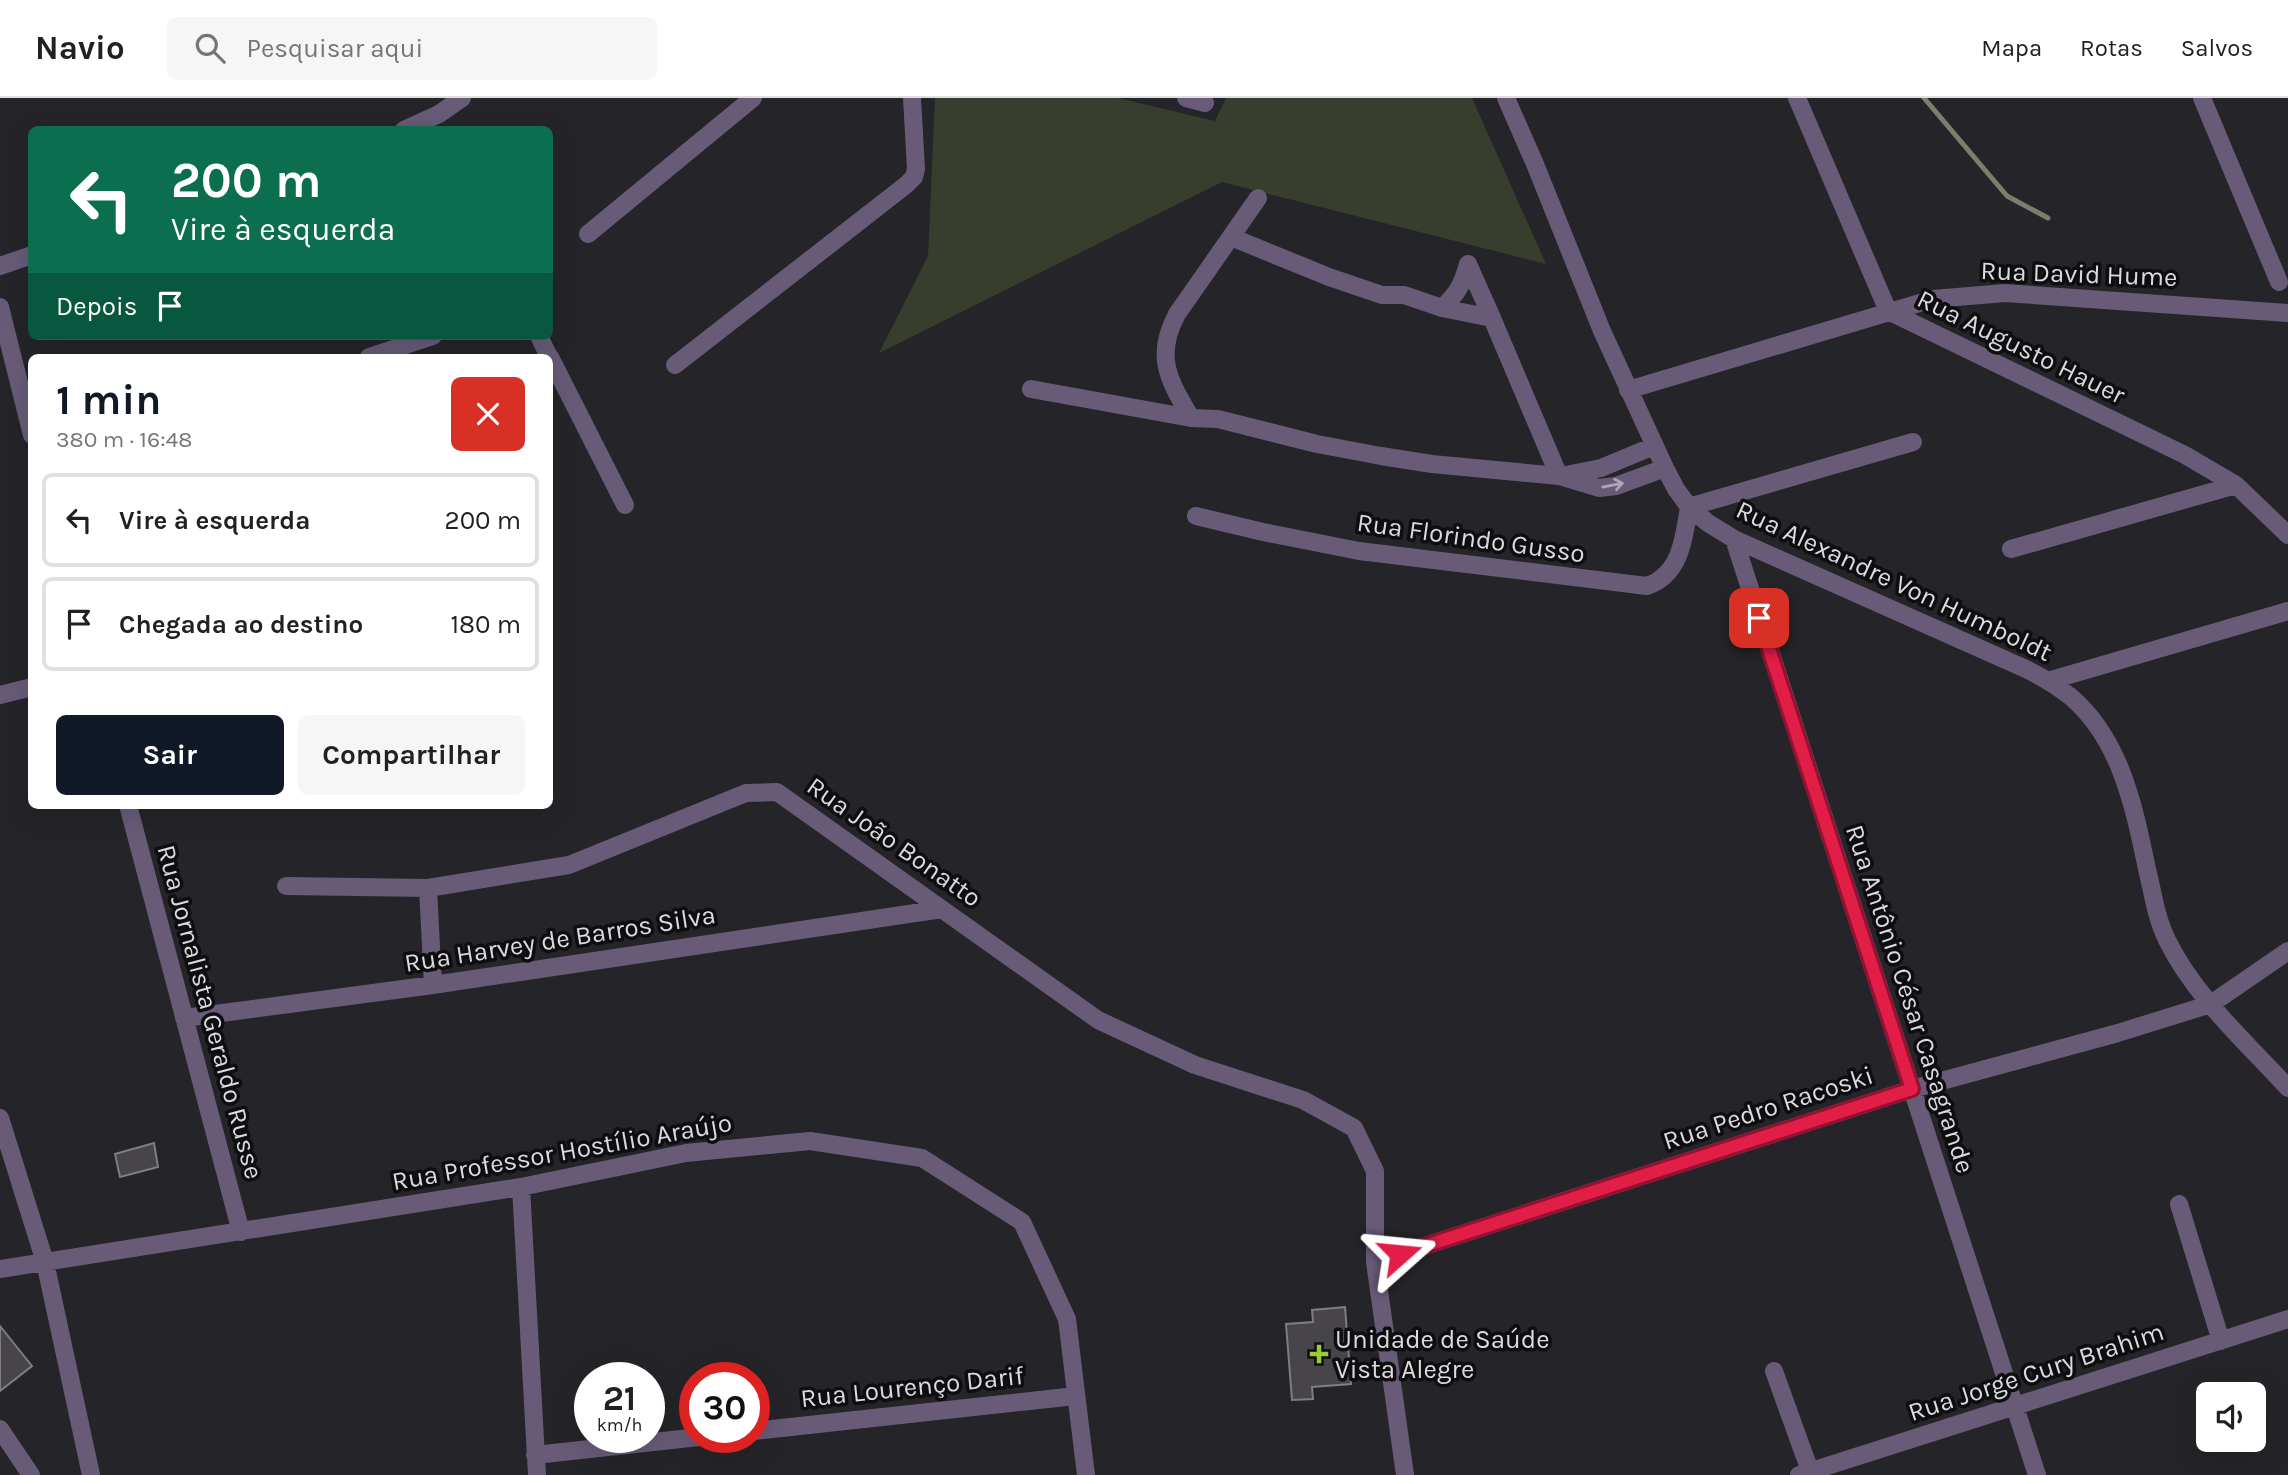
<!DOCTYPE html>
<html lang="pt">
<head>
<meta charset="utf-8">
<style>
	:root { --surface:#fff; --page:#f6f6f6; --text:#202124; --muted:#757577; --line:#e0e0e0; --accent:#111827 }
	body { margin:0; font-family:Karla,sans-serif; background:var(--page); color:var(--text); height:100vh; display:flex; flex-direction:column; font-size:26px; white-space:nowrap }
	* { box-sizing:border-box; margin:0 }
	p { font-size:23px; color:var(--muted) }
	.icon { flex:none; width:38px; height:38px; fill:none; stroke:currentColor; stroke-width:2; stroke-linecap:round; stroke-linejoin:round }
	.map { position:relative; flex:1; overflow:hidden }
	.panel { position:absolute; left:28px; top:256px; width:525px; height:455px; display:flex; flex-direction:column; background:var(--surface); border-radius:10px; box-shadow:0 7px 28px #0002 }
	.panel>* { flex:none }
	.hud { position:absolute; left:28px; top:28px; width:525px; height:214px; border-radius:10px; box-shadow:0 7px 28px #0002; background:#0b6e4f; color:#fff; overflow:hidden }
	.buttons { position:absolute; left:2196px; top:1284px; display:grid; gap:14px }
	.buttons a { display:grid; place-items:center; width:70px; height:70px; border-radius:10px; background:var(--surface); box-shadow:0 7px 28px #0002; font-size:35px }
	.speed { position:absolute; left:574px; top:1264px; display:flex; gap:14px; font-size:35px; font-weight:700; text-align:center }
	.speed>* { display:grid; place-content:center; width:91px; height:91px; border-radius:50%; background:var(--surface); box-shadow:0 7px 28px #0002; line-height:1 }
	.speed small { font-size:18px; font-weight:400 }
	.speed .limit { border:10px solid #d22; background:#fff; color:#111 }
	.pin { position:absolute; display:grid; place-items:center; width:60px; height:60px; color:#fff; margin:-30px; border-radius:14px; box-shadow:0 4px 10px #0006 }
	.me { position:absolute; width:77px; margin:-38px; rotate:72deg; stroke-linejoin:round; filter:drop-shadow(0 0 5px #0008) }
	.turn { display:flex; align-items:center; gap:24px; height:147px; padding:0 28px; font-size:32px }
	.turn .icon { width:91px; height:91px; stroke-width:2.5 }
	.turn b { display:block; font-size:49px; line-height:60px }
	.then { display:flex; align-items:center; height:66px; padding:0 28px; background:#0003; gap:14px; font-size:26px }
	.round { display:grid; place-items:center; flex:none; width:74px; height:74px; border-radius:10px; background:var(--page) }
	.headline { display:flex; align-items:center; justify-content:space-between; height:119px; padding:0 28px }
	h1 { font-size:42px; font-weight:700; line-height:52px; color:var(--accent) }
	.action { display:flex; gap:14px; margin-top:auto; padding:14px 28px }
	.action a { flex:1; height:80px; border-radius:10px; background:var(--accent); color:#fff; font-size:28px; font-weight:700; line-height:80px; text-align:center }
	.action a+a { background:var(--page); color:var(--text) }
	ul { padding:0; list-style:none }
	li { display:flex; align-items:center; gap:21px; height:94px; margin:0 14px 10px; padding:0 14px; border:4px solid var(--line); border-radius:10px }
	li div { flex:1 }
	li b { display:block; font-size:26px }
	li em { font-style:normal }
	header { display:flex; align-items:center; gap:42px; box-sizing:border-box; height:98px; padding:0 35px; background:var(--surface); border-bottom:2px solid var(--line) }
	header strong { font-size:33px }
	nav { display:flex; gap:38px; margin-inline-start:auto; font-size:24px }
	.search { width:490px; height:63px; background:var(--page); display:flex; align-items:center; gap:18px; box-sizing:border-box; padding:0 24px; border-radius:10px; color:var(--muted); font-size:26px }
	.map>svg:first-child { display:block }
	.green { fill:#373e2d }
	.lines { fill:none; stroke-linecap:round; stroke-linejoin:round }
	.stream { stroke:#787f6c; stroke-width:5 }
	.building { fill:#47454a; stroke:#7f7d83; stroke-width:2 }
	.minor { stroke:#675b77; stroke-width:18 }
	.oneway { stroke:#ada7b4 }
	.route-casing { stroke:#92132f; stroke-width:18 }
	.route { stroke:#e11d48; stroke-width:12 }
	.poi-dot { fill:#9bcb32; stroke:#0e0d0f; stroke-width:2.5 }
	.labels { text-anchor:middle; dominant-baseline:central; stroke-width:7; stroke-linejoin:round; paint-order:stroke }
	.street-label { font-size:26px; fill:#dbdadd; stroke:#0e0d0f }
	.poi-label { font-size:26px; fill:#dbdadd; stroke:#0e0d0f; text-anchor:start }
</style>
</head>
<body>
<header>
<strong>Navio</strong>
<div class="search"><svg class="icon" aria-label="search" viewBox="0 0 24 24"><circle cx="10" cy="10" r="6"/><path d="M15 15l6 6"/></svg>Pesquisar aqui</div>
<nav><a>Mapa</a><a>Rotas</a><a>Salvos</a></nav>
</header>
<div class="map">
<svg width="2288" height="1377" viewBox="0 0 2288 1377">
	<rect width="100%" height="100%" fill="#252428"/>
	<!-- green -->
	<path class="green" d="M935 0H1118L1215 23 1226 0H1472L1546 166 1222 84 879 255 928 158Z"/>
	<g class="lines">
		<!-- stream -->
		<path class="stream" d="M1924 0 2007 98 2048 120"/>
	</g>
	<!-- building -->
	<path class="building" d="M154 1045 158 1069 120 1079 115 1056Z
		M1345 1209 1351 1286 1312 1289 1313 1301 1292 1302 1286 1226 1313 1224 1312 1212Z
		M0 1228 32 1268 0 1293Z"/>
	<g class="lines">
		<!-- minor -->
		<path class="minor" d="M1186 0 1205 5
			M1506 0 1535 66 1602 233 1665 370 1676 391 1689 409 1708 425 1734 441 2026 571C2042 579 2057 588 2071 599 2121 642 2134 709 2147 771 2153 795 2156 820 2167 842 2195 899 2246 944 2288 990
			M1797 0 1888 213 2185 357 2236 387 2288 437
			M2202 0 2279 184
			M404 32 439 16 462 0
			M588 136 753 0
			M1231 139 1329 179 1382 197H1404L1442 210 1492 220 1559 378
			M0 168 32 157
			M0 209 32 337
			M1442 210C1458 195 1462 187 1468 166L1492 220
			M539 238 549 259
			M369 259 433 238
			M550 259 625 407
			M675 267 906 87 914 79 916 71 912 0
			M1031 291 1191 320 1218 321 1317 346 1381 358 1432 366 1559 378 1599 390 1616 388 1665 370
			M1628 292 1933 201 2005 195 2288 215
			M1191 320C1169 282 1154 259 1177 216L1258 100
			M1566 377 1601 370 1654 348
			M1196 418 1263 434 1359 453 1647 488C1681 476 1684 440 1689 409L1913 344
			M1734 441 2037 1377
			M2011 451 2236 387
			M2048 583 2288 513
			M0 597 32 589
			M128 707 241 1134
			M286 788 428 790 569 767 746 695 777 694 1098 922 1195 967 1303 1002 1354 1030 1375 1073V1164L1405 1377
			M428 790 433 887
			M184 920 433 887 942 811
			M0 1020 45 1164 91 1377
			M521 1089 537 1377
			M2179 1106 2221 1243
			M1375 1164 1912 991 2118 935 2211 906 2288 853
			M0 1171 521 1089 686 1055 810 1043 922 1060 1022 1124 1067 1221 1086 1377
			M1774 1273 1810 1373
			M0 1331 31 1377
			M754 1333 1076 1298
			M535 1357 699 1339
			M1799 1377 2288 1221"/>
	</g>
	<!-- one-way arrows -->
	<defs><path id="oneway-shaft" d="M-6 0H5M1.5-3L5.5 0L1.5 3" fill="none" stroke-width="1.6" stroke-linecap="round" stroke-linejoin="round" transform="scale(1.75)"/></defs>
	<use class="oneway" href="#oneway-shaft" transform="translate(1613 387) rotate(-11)"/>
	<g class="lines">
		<!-- route casing -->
		<g class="route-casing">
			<path id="route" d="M1400 1156 1912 991 1759 520"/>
		</g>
		<!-- route -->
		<use href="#route" class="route"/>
	</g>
	<!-- markers -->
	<path class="poi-dot" d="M1315.5 1245.5h7v7h7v7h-7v7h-7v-7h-7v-7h7z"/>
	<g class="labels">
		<!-- street labels -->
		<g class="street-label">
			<text transform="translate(2079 176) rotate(2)">Rua David Hume</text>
			<text transform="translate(2021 249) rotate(26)">Rua Augusto Hauer</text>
			<text transform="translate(1471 440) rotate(8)">Rua Florindo Gusso</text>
			<text transform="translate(1894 483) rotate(25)">Rua Alexandre Von Humboldt</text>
			<text transform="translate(894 744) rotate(35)">Rua João Bonatto</text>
			<text transform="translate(560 841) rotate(-9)">Rua Harvey de Barros Silva</text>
			<text transform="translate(1910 901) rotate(72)">Rua Antônio César Casagrande</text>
			<text transform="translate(210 914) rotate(75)">Rua Jornalista Geraldo Russe</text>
			<text transform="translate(1768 1010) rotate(-18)">Rua Pedro Racoski</text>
			<text transform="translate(562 1054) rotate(-10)">Rua Professor Hostílio Araújo</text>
			<text transform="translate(2036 1274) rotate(-18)">Rua Jorge Cury Brahim</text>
			<text transform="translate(912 1289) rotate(-6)">Rua Lourenço Darif</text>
		</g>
		<!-- poi labels -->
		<g class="poi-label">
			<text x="1335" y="1241">Unidade de Saúde<tspan x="1335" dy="30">Vista Alegre</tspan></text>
		</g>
	</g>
</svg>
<div class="buttons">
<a><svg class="icon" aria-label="sound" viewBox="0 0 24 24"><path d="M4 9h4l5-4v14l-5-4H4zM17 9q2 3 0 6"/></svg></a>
</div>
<div class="speed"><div>21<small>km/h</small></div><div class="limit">30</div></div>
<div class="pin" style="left:1759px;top:520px;background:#d93025"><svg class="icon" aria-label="arrive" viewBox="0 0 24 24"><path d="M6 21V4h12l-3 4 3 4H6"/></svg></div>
<svg class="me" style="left:1400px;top:1156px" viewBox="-20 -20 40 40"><path d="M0-17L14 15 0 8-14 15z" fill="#e11d48" stroke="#fff" stroke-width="4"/></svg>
<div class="hud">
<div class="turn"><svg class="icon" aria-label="left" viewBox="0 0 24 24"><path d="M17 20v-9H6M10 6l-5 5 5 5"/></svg><div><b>200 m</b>Vire à esquerda</div></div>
<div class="then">Depois<svg class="icon" aria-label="arrive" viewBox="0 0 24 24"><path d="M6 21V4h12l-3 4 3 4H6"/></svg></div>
</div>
<section class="panel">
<div class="headline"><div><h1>1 min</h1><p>380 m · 16:48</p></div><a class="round" style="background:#d93025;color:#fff"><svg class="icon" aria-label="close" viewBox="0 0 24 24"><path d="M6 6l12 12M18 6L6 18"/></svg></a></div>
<ul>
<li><svg class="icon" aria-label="left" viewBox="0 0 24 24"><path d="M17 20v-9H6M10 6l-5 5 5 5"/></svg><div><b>Vire à esquerda</b></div><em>200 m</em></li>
<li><svg class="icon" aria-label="arrive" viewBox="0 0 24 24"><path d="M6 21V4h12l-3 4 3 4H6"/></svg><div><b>Chegada ao destino</b></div><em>180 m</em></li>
</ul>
<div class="action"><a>Sair</a><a>Compartilhar</a></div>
</section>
</div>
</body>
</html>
